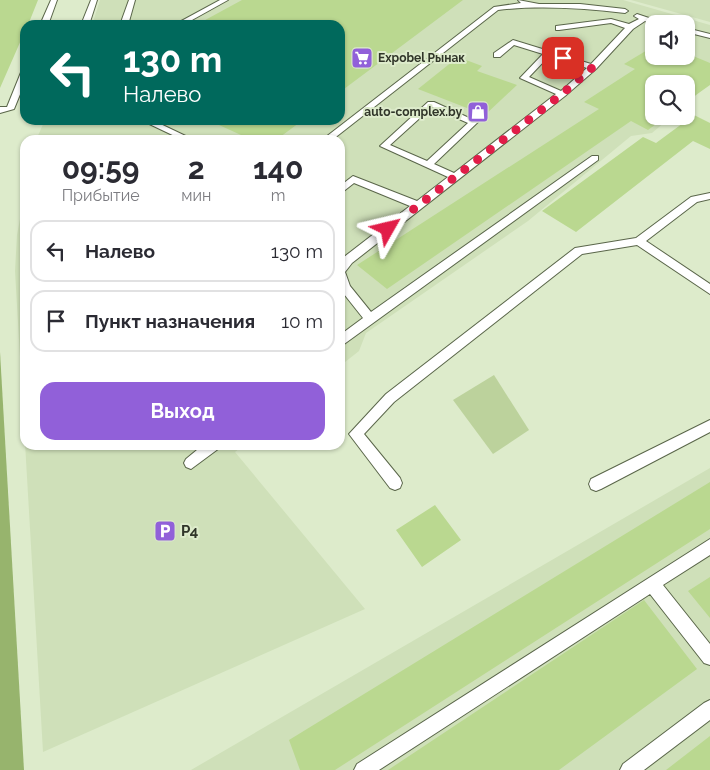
<!DOCTYPE html>
<html lang="ru">
<head>
<meta charset="utf-8">
<style>
	:root { --surface:#fff; --page:#f2f2f3; --text:#2b2b33; --muted:#7c7c81; --line:#e1e1e2; --accent:#9160d9 }
	body { margin:0; font-family:Raleway,sans-serif; background:var(--page); color:var(--text); height:100vh; display:flex; flex-direction:column; font-size:19px; white-space:nowrap }
	* { box-sizing:border-box; margin:0 }
	p { font-size:16px; color:var(--muted) }
	.icon { flex:none; width:28px; height:28px; fill:none; stroke:currentColor; stroke-width:2; stroke-linecap:round; stroke-linejoin:round }
	.map { position:relative; flex:1; overflow:hidden }
	.panel { position:absolute; left:20px; top:135px; width:325px; height:315px; display:flex; flex-direction:column; background:var(--surface); border-radius:15px; box-shadow:0 1px 4px #0004 }
	.panel>* { flex:none }
	.hud { position:absolute; left:20px; top:20px; width:325px; height:105px; border-radius:15px; box-shadow:0 1px 4px #0004; background:#00695c; color:#fff; overflow:hidden }
	.tools { position:absolute; left:645px; top:15px; display:grid; gap:10px }
	.tools a { display:grid; place-items:center; width:50px; height:50px; border-radius:10px; background:var(--surface); box-shadow:0 1px 4px #0004; font-size:25px }
	.pin { position:absolute; display:grid; place-items:center; width:42px; height:42px; color:#fff; margin:-21px; border-radius:10px; box-shadow:0 2px 8px #0006 }
	.me { position:absolute; width:55px; margin:-28px; rotate:53deg; stroke-linejoin:round; filter:drop-shadow(0 0 4px #0008) }
	.turn { display:flex; align-items:center; gap:18px; height:105px; padding:0 20px; font-size:22px }
	.turn .icon { width:65px; height:65px; stroke-width:2.5 }
	.turn b { display:block; font-size:35px; line-height:42px }
	.eta { display:flex; justify-content:space-evenly; align-items:center; height:85px; text-align:center }
	.eta b { font-size:30px; font-weight:700; line-height:35px }
	.cta { display:flex; gap:10px; margin-top:auto; padding:10px 20px }
	.cta a { flex:1; height:58px; border-radius:15px; background:var(--accent); color:#fff; font-size:20px; font-weight:700; line-height:58px; text-align:center }
	ul { padding:0; list-style:none }
	li { display:flex; align-items:center; gap:15px; height:62px; margin:0 10px 8px; padding:0 10px; border:2px solid var(--line); border-radius:15px }
	li div { flex:1 }
	li b { display:block; font-size:19px }
	li em { font-style:normal }
	.map>svg:first-child { display:block }
	.built { fill:#cfe0b9; fill-rule:evenodd }
	.green { fill:#bcd29c }
	.forest { fill:#97b46d }
	.building { fill:#bad890 }
	.lines { fill:none; stroke-linecap:round; stroke-linejoin:round }
	.service-casing { stroke:#5a664a; stroke-width:2 }
	.service { fill:#fff; fill-rule:evenodd }
	.route { stroke:#e11d48; stroke-width:9; stroke-dasharray:0 16.2 }
	.labels { text-anchor:middle; dominant-baseline:central; stroke-width:4; stroke-linejoin:round; paint-order:stroke }
	.far-poi-label { font-size:12px; font-weight:bold; fill:#303529; stroke:#ddebcb; text-anchor:start }
	.poi-label { font-size:15px; font-weight:bold; fill:#303529; stroke:#ddebcb; text-anchor:start }
</style>
</head>
<body>
<div class="map">
<svg width="710" height="770" viewBox="0 0 710 770">
	<rect width="100%" height="100%" fill="#ddebcb"/>
	<!-- built -->
	<path class="built" d="M100 0H623L710 25V83L686 104V84H654V116H672L652 133 631 136 528 221 366 333 359 351 340 366V140H36L45 120H340V25H92ZM654 24H686V56H654Z
		M631 0H710V22Z
		M25 192V445H244L235 452 365 609 43 752 15 271 17 235Z
		M710 468V770H191Z"/>
	<!-- green -->
	<path class="green" d="M494 375 529 430 493 454 453 400Z"/>
	<!-- forest -->
	<path class="forest" d="M0 352 24 770H0Z"/>
	<!-- building -->
	<path class="building" d="M0 0H38L28 25H25V31L0 88Z
		M242 0H463L340 92V25H196Z
		M654 46V56H686V53L710 63V85L686 102V84H654V116H667L648 130 631 121 387 289 357 265 599 109 584 102 635 69 624 64Z
		M458 57 482 66 477 71 517 85 485 115 418 89Z
		M694 115 710 123V149L693 141 576 232 542 211 643 137 656 143Z
		M208 120H303L276 140H252Z
		M710 482V529L335 770H300L289 740Z
		M435 505 461 540 422 567 396 530Z
		M710 577V618L688 591Z
		M644 600 697 669 559 770H388Z
		M710 736V770H666Z"/>
	<g class="lines">
		<!-- service casing -->
		<g class="service-casing">
			<path id="service" d="M51 0H57L48 25H40Z
				M91 0H97L89 25H81Z
				M129 0H135L128 25H120Z
				M220 0H228L183 25H174Z
				M518 0 539 4H580L625 9 628 11 625 13C582 8 540 5 498 10L332 140H322L494 7 521 3Z
				M637 14 667 24H656L645 21 633 29 596 69 565 96 352 263 345 272 350 286 371 312 592 156H598V160L340 347V335L363 318 340 289V264L344 257 410 206 354 183 340 194V186L353 176 417 201 448 177 380 146 428 102H434L478 122 434 164 454 173 556 94 520 78 543 54 514 45 500 57H494V53L513 40 591 64 625 28 611 23 559 30H556V26L611 19 629 24 639 19 634 16ZM549 56 587 68 561 91 529 77ZM432 107 468 123 427 161 390 145Z
				M686 28 710 34V38L686 32Z
				M22 70H25V82L14 109 0 113V107H7Z
				M141 120H152L194 140H183Z
				M710 193V199L697 202 646 241 710 284V294L637 245 582 254 394 402 364 434 400 478 402 483 400 488 395 490 390 488 349 434 386 394 575 248 636 238 691 197Z
				M710 420V432L601 489 596 491 591 489 589 484 591 479Z
				M203 445H220L218 449 191 469 186 467 184 463 186 459Z
				M710 539V555L663 585 710 644V665L704 663 650 594 379 770H354L357 764Z
				M710 700V720L644 770H620L623 764 704 703Z"/>
		</g>
		<!-- service -->
		<use href="#service" class="service"/>
	</g>
	<g class="lines">
		<!-- route -->
		<path class="route" d="M388 229 562 94 593 67 563 58"/>
	</g>
	<!-- icons -->
	<defs>
		<g id="supermarket-square" transform="scale(1.125)"><rect x="-9" y="-9" width="18" height="18" rx="4" fill="#9160d9" stroke="#ddebcb"/><path d="M-6-5.5h2.5l.6 2H6L4.5 2H-2.5L-4.4-4H-6ZM-1.5 3.2a1.3 1.3 0 1 0 .1 0ZM3 3.2a1.3 1.3 0 1 0 .1 0Z" fill="#fff"/></g>
		<g id="shop-square" transform="scale(1.125)"><rect x="-9" y="-9" width="18" height="18" rx="4" fill="#9160d9" stroke="#ddebcb"/><path d="M-5-2.5h2.3a2.7 3.5 0 0 1 5.4 0H5L5.5 6h-11ZM-1.5-2.5h3a1.5 2.3 0 0 0-3 0Z" fill="#fff"/></g>
		<g id="parking-square" transform="scale(1.125)"><rect x="-9" y="-9" width="18" height="18" rx="4" fill="#9160d9" stroke="#ddebcb"/><path d="M-3.5-5.5H1a3.5 3.5 0 0 1 0 7H-1V5.5H-3.5ZM-1-3.4V-.6H.8a1.4 1.4 0 0 0 0-2.8Z" fill="#fff"/></g>
	</defs>
	<g fill-rule="evenodd">
		<use href="#supermarket-square" x="362" y="58"/>
		<use href="#shop-square" x="478" y="112"/>
		<use href="#parking-square" x="165" y="531"/>
	</g>
	<g class="labels">
		<!-- far-poi labels -->
		<g class="far-poi-label">
			<text x="378" y="58">Expobel Рынак</text>
			<text x="462" y="112" text-anchor="end">auto-complex.by</text>
		</g>
		<!-- poi labels -->
		<g class="poi-label">
			<text x="181" y="531">P4</text>
		</g>
	</g>
</svg>
<div class="tools">
<a><svg class="icon" aria-label="sound" viewBox="0 0 24 24"><path d="M4 9h4l5-4v14l-5-4H4zM17 9q2 3 0 6"/></svg></a>
<a><svg class="icon" aria-label="search" viewBox="0 0 24 24"><circle cx="10" cy="10" r="6"/><path d="M15 15l6 6"/></svg></a>
</div>
<div class="pin" style="left:563px;top:58px;background:#d93025"><svg class="icon" aria-label="arrive" viewBox="0 0 24 24"><path d="M6 21V4h12l-3 4 3 4H6"/></svg></div>
<svg class="me" style="left:388px;top:229px" viewBox="-20 -20 40 40"><path d="M0-17L14 15 0 8-14 15z" fill="#e11d48" stroke="#fff" stroke-width="4"/></svg>
<div class="hud">
<div class="turn"><svg class="icon" aria-label="left" viewBox="0 0 24 24"><path d="M17 20v-9H6M10 6l-5 5 5 5"/></svg><div><b>130 m</b>Налево</div></div>
</div>
<section class="panel">
<div class="eta">
<div><b>09:59</b><p>Прибытие</p></div>
<div><b>2</b><p>мин</p></div>
<div><b>140</b><p>m</p></div>
</div>
<ul>
<li><svg class="icon" aria-label="left" viewBox="0 0 24 24"><path d="M17 20v-9H6M10 6l-5 5 5 5"/></svg><div><b>Налево</b></div><em>130 m</em></li>
<li><svg class="icon" aria-label="arrive" viewBox="0 0 24 24"><path d="M6 21V4h12l-3 4 3 4H6"/></svg><div><b>Пункт назначения</b></div><em>10 m</em></li>
</ul>
<div class="cta"><a>Выход</a></div>
</section>
</div>
</body>
</html>
